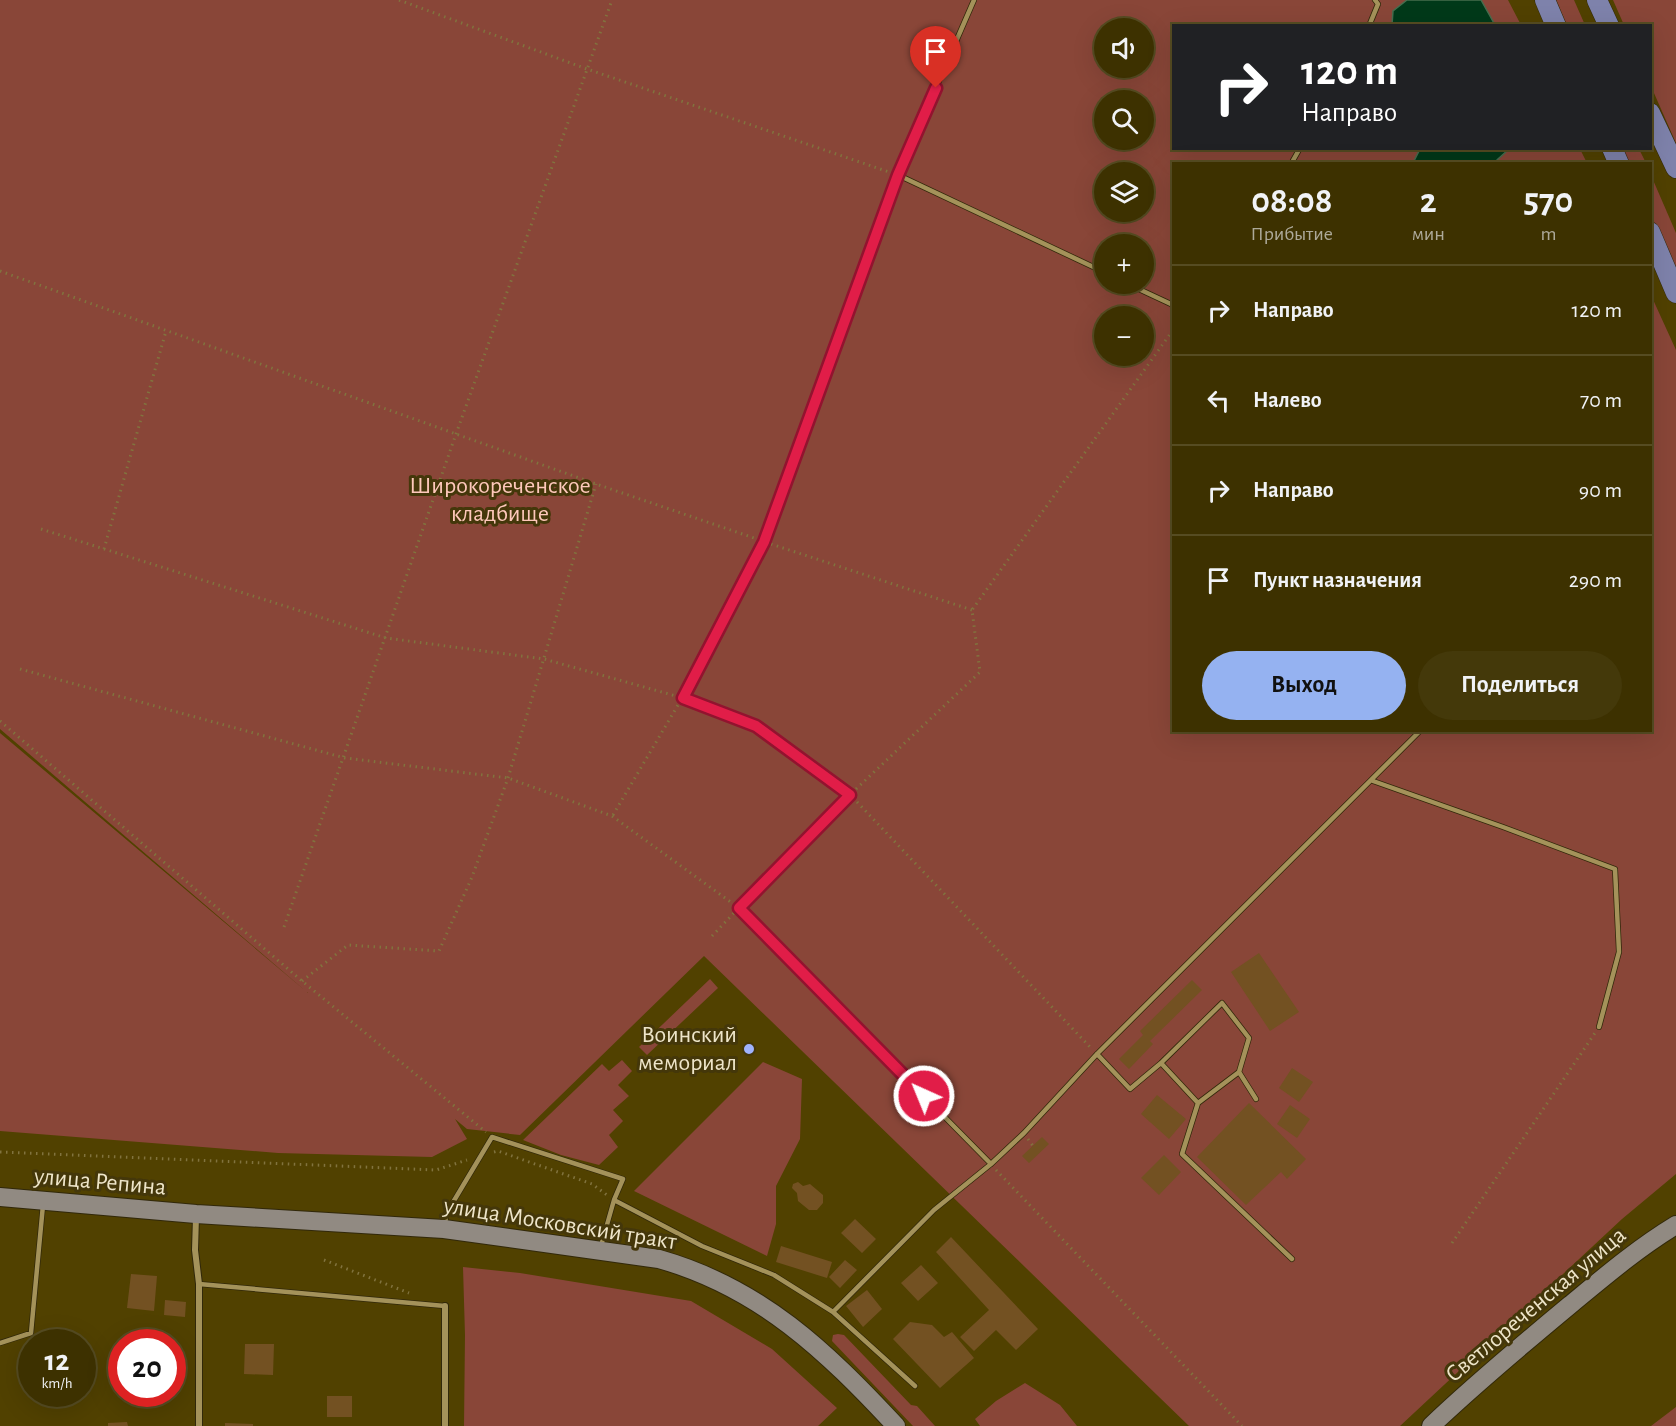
<!DOCTYPE html>
<html lang="ru">
<head>
<meta charset="utf-8">
<style>
	:root { --surface:#3d3100; --page:#44390a; --text:#f1f3f6; --muted:#ada999; --line:#564c22; --accent:#95b2f1 }
	body { margin:0; font-family:"Alegreya Sans",sans-serif; background:var(--page); color:var(--text); height:100vh; display:flex; flex-direction:column; font-size:22px; white-space:nowrap }
	* { box-sizing:border-box; margin:0 }
	p { font-size:20px; color:var(--muted) }
	.icon { flex:none; width:33px; height:33px; fill:none; stroke:currentColor; stroke-width:2; stroke-linecap:round; stroke-linejoin:round }
	.map { position:relative; flex:1; overflow:hidden }
	.side { position:absolute; left:1172px; top:162px; width:480px; height:570px; display:flex; flex-direction:column; background:var(--surface); border-radius:0px; box-shadow:0 6px 24px #0002,0 0 0 2px var(--line) }
	.side>* { flex:none }
	.top-card { position:absolute; left:1172px; top:24px; width:480px; height:126px; border-radius:0px; box-shadow:0 6px 24px #0002,0 0 0 2px var(--line); background:#202124; color:#fff; overflow:hidden }
	.tools { position:absolute; left:1094px; top:18px; display:grid; gap:12px }
	.tools a { display:grid; place-items:center; width:60px; height:60px; border-radius:50%; background:var(--surface); box-shadow:0 6px 24px #0002,0 0 0 2px var(--line); font-size:30px }
	.speed { position:absolute; left:18px; top:1329px; display:flex; gap:12px; font-size:30px; font-weight:700; text-align:center }
	.speed>* { display:grid; place-content:center; width:78px; height:78px; border-radius:50%; background:var(--surface); box-shadow:0 6px 24px #0002,0 0 0 2px var(--line); line-height:1 }
	.speed small { font-size:15px; font-weight:400 }
	.speed .limit { border:9px solid #d22; background:#fff; color:#111 }
	.pin { position:absolute; display:grid; place-items:center; width:51px; height:51px; color:#fff; margin:-62px -26px; border-radius:50% 50% 50% 0; rotate:-45deg; box-shadow:0 0 6px #0007 }
	.pin .icon { rotate:45deg }
	.me { position:absolute; width:66px; margin:-33px; rotate:316deg; stroke-linejoin:round; filter:drop-shadow(0 0 4px #0008) }
	.turn { display:flex; align-items:center; gap:21px; height:126px; padding:0 30px; font-size:27px }
	.turn .icon { width:78px; height:78px; stroke-width:2.5 }
	.turn b { display:block; font-size:42px; line-height:51px }
	.eta { display:flex; justify-content:space-evenly; align-items:center; height:102px; text-align:center }
	.eta b { font-size:36px; font-weight:700; line-height:42px }
	.primary-button { display:flex; gap:12px; margin-top:auto; padding:12px 30px }
	.primary-button a { flex:1; height:69px; border-radius:36px; background:var(--accent); color:#111; font-size:24px; font-weight:700; line-height:69px; text-align:center }
	.primary-button a+a { background:var(--page); color:var(--text) }
	ul { padding:0; list-style:none }
	li { display:flex; align-items:center; gap:18px; height:90px; padding:0 30px; border-top:2px solid var(--line) }
	li div { flex:1 }
	li b { display:block; font-size:22px }
	li em { font-style:normal }
	.map>svg:first-child { display:block }
	.green { fill:#894638; fill-rule:evenodd }
	.water { fill:#003919; stroke:#476d4e; stroke-width:1.5 }
	.building { fill:#735122 }
	.lines { fill:none; stroke-linecap:round; stroke-linejoin:round }
	.service-casing { stroke:#31280a; stroke-width:6 }
	.minor-casing { stroke:#31280a; stroke-width:8 }
	.secondary-casing { stroke:#31280a; stroke-width:20 }
	.primary-casing { stroke:#31280a; stroke-width:21 }
	.path { stroke:#81733e; stroke-width:3; stroke-dasharray:1.5 4.5; stroke-linecap:butt }
	.service { stroke:#a4925a; stroke-width:4.5 }
	.minor { stroke:#a4925a; stroke-width:6 }
	.secondary { stroke:#918a82; stroke-width:18 }
	.primary { stroke:#7e82ab; stroke-width:20 }
	.route-casing { stroke:#92132f; stroke-width:15 }
	.route { stroke:#e11d48; stroke-width:10 }
	.poi-dot { fill:#a0b3fd; stroke:#44370a; stroke-width:2 }
	.labels { text-anchor:middle; dominant-baseline:central; stroke-width:6; stroke-linejoin:round; paint-order:stroke }
	.park-label { font-size:24px; fill:#fec8bb; stroke:#44370a }
	.poi-label { font-size:24px; fill:#eee5c9; stroke:#44370a; text-anchor:end }
	.street-label { font-size:24px; fill:#eee5c9; stroke:#44370a }
</style>
</head>
<body>
<div class="map">
<svg width="1676" height="1426" viewBox="0 0 1676 1426">
	<rect width="100%" height="100%" fill="#514100"/>
	<!-- green -->
	<path class="green" d="M0 0H1407L1393 11 1392 25 1173 26V148L1420 149 1413 163 1173 164V730H1650V293L1676 350V1174L1622 1219 1400 1426H1189L704 956 520 1135 467 1129 455 1119 467 1139 432 1157 278 1153 0 1131V733L308 993 0 729ZM1104 28H1143V68H1104ZM1104 100H1143V140H1104ZM1104 172H1143V212H1104ZM1104 244H1143V284H1104ZM1104 316H1143V356H1104Z
		M1481 0H1508L1521 25H1495Z
		M1556 0H1574L1585 25H1567Z
		M1613 0H1676V143L1650 84V26L1624 25Z
		M1509 148 1580 149 1587 163 1496 164 1497 160Z
		M1621 149H1639L1646 163H1628Z
		M1650 173 1676 233V272L1650 213Z
		M710 979 718 988 647 1055 639 1047Z
		M622 1060 632 1071 618 1085 629 1096 613 1110 623 1121 609 1135 618 1147 599 1165 561 1155 523 1140 602 1064 609 1071Z
		M763 1062 802 1079 800 1139 776 1186V1224L767 1256 634 1191Z
		M463 1267 520 1273 691 1301 772 1349 837 1408 818 1426H464L465 1335Z
		M838 1334 844 1335 911 1405 917 1406 935 1426H913L832 1341 833 1335Z
		M1025 1383 1060 1405 1077 1426H980L975 1419 996 1401Z
		M1676 1407V1426H1651Z"/>
	<!-- water -->
	<path class="water" d="M1407 0H1481L1495 25H1392L1393 11Z
		M1420 149V148L1509 149 1497 160 1496 163H1413Z"/>
	<!-- building -->
	<path class="building" d="M1259 953 1299 1012 1270 1031 1231 972Z
		M1192 980 1202 990 1150 1041 1153 1044 1129 1069 1119 1059 1143 1035 1140 1031Z
		M1292 1068 1313 1082 1299 1102 1279 1088Z
		M1157 1095 1186 1119 1169 1139 1141 1114Z
		M1249 1103 1306 1159 1287 1179 1281 1172 1246 1205 1197 1157Z
		M1290 1105 1310 1119 1297 1138 1277 1124Z
		M1042 1137 1049 1144 1029 1163 1022 1156Z
		M1164 1155 1181 1172 1159 1195 1141 1178Z
		M798 1182 803 1186 810 1184 823 1195V1203L817 1210H809L798 1201 797 1193 792 1188 793 1184Z
		M855 1219 876 1239 862 1253 841 1233Z
		M951 1237 1038 1329 1016 1350 996 1330 974 1351 960 1337 989 1310 936 1252Z
		M781 1246 832 1262 827 1278 776 1262Z
		M845 1260 857 1270 840 1288 829 1277Z
		M921 1265 938 1283 918 1301 901 1283Z
		M131 1274 157 1276 154 1311 127 1308Z
		M867 1290 882 1309 863 1327 846 1306Z
		M165 1300 186 1302 185 1317 164 1315Z
		M910 1322 932 1325 944 1337 952 1332 974 1358 940 1388 893 1339Z
		M245 1344H274L273 1375 244 1374Z
		M172 1346H178L176 1370H172Z
		M327 1396H352V1417H327Z
		M127 1422 128 1426H108V1423Z
		M225 1423 253 1424V1426H225Z"/>
	<g class="lines">
		<!-- service casing -->
		<g class="service-casing">
			<path id="service" d="M974 0 898 175 764 542 683 698 756 726 850 795 739 908 991 1164
				M1369 26 1378 4 1375 0
				M1291 164 1300 148
				M898 175 1104 272
				M1128 284 1173 305
				M1373 781 1503 827 1615 869 1619 952 1599 1027
				M1097 1054 1130 1089 1161 1063 1222 1003 1249 1038 1239 1072 1198 1103
				M1161 1063 1198 1103 1182 1154 1292 1259
				M1239 1072 1256 1099
				M614 1200 702 1246 774 1275 833 1312 915 1386
				M445 1225 446 1214 492 1137 623 1179 614 1200 601 1246
				M199 1284 445 1306
				M833 1312 934 1210 991 1164 1024 1133 1097 1054 1421 730
				M0 1343 31 1333 43 1205"/>
		</g>
		<!-- minor casing -->
		<g class="minor-casing">
			<path id="minor" d="M196 1217 195 1250 199 1284V1426
				M445 1306V1426"/>
		</g>
		<!-- secondary casing -->
		<g class="secondary-casing">
			<path id="secondary" d="M0 1197 196 1214 444 1229 659 1259C761 1288 826 1351 896 1426
				M1431 1426C1475 1384 1523 1344 1570 1305 1604 1277 1638 1248 1676 1225"/>
		</g>
		<!-- primary casing -->
		<g class="primary-casing">
			<path id="primary" d="M1545 0 1556 26
				M1597 0 1609 26
				M1650 113 1676 168
				M1612 148 1619 164
				M1650 232 1676 293"/>
		</g>
		<!-- path -->
		<path class="path" d="M399 0 587 69 889 172
			M0 271 596 484 757 539
			M41 529 386 638 544 659 676 696
			M771 544 972 610
			M104 549 166 331
			M20 669 345 758 508 778 612 816 732 903
			M0 721 302 981 486 1132
			M856 789 980 672 972 610 1173 330
			M857 802 1090 1047
			M613 815 678 705
			M284 927 456 434 612 0
			M712 936 734 913
			M302 981 348 945 439 951 472 877 508 778 596 484
			M1028 1139 1033 1146
			M0 1152 436 1170 467 1160
			M494 1152 498 1151 592 1184 607 1195
			M996 1170 1242 1426
			M1452 1243 1595 1033
			M324 1260 409 1293"/>
		<!-- service -->
		<use href="#service" class="service"/>
		<!-- minor -->
		<use href="#minor" class="minor"/>
		<!-- secondary -->
		<use href="#secondary" class="secondary"/>
		<!-- primary -->
		<use href="#primary" class="primary"/>
	</g>
	<g class="lines">
		<!-- route casing -->
		<g class="route-casing">
			<path id="route" d="M924 1096 739 908 850 795 756 726 683 698 764 542 898 175 936 88"/>
		</g>
		<!-- route -->
		<use href="#route" class="route"/>
	</g>
	<!-- markers -->
	<circle class="poi-dot" cx="749" cy="1049" r="6"/>
	<g class="labels">
		<!-- park labels -->
		<g class="park-label">
			<text x="500" y="486">Широкореченское<tspan x="500" dy="28">кладбище</tspan></text>
		</g>
		<!-- poi labels -->
		<g class="poi-label">
			<text x="737" y="1035">Воинский<tspan x="737" dy="28">мемориал</tspan></text>
		</g>
		<!-- street labels -->
		<g class="street-label">
			<text transform="translate(100 1182) rotate(5)">улица Репина</text>
			<text transform="translate(560 1224) rotate(9)">улица Московский тракт</text>
			<text transform="translate(1536 1305) rotate(-40)">Светлореченская улица</text>
		</g>
	</g>
</svg>
<div class="tools">
<a><svg class="icon" aria-label="sound" viewBox="0 0 24 24"><path d="M4 9h4l5-4v14l-5-4H4zM17 9q2 3 0 6"/></svg></a>
<a><svg class="icon" aria-label="search" viewBox="0 0 24 24"><circle cx="10" cy="10" r="6"/><path d="M15 15l6 6"/></svg></a>
<a><svg class="icon" aria-label="layers" viewBox="0 0 24 24"><path d="M12 4l9 5-9 5-9-5zM3 14l9 5 9-5"/></svg></a>
<a>+</a>
<a>−</a>
</div>
<div class="speed"><div>12<small>km/h</small></div><div class="limit">20</div></div>
<div class="pin" style="left:936px;top:88px;background:#d93025"><svg class="icon" aria-label="arrive" viewBox="0 0 24 24"><path d="M6 21V4h12l-3 4 3 4H6"/></svg></div>
<svg class="me" style="left:924px;top:1096px" viewBox="-20 -20 40 40"><circle r="17" fill="#e11d48" stroke="#fff" stroke-width="3"/><path d="M0-11L8 9 0 5-8 9z" fill="#fff"/></svg>
<div class="top-card">
<div class="turn"><svg class="icon" aria-label="right" viewBox="0 0 24 24"><path d="M7 20v-9h11M14 6l5 5-5 5"/></svg><div><b>120 m</b>Направо</div></div>
</div>
<section class="side">
<div class="eta">
<div><b>08:08</b><p>Прибытие</p></div>
<div><b>2</b><p>мин</p></div>
<div><b>570</b><p>m</p></div>
</div>
<ul>
<li><svg class="icon" aria-label="right" viewBox="0 0 24 24"><path d="M7 20v-9h11M14 6l5 5-5 5"/></svg><div><b>Направо</b></div><em>120 m</em></li>
<li><svg class="icon" aria-label="left" viewBox="0 0 24 24"><path d="M17 20v-9H6M10 6l-5 5 5 5"/></svg><div><b>Налево</b></div><em>70 m</em></li>
<li><svg class="icon" aria-label="right" viewBox="0 0 24 24"><path d="M7 20v-9h11M14 6l5 5-5 5"/></svg><div><b>Направо</b></div><em>90 m</em></li>
<li><svg class="icon" aria-label="arrive" viewBox="0 0 24 24"><path d="M6 21V4h12l-3 4 3 4H6"/></svg><div><b>Пункт назначения</b></div><em>290 m</em></li>
</ul>
<div class="primary-button"><a>Выход</a><a>Поделиться</a></div>
</section>
</div>
</body>
</html>
